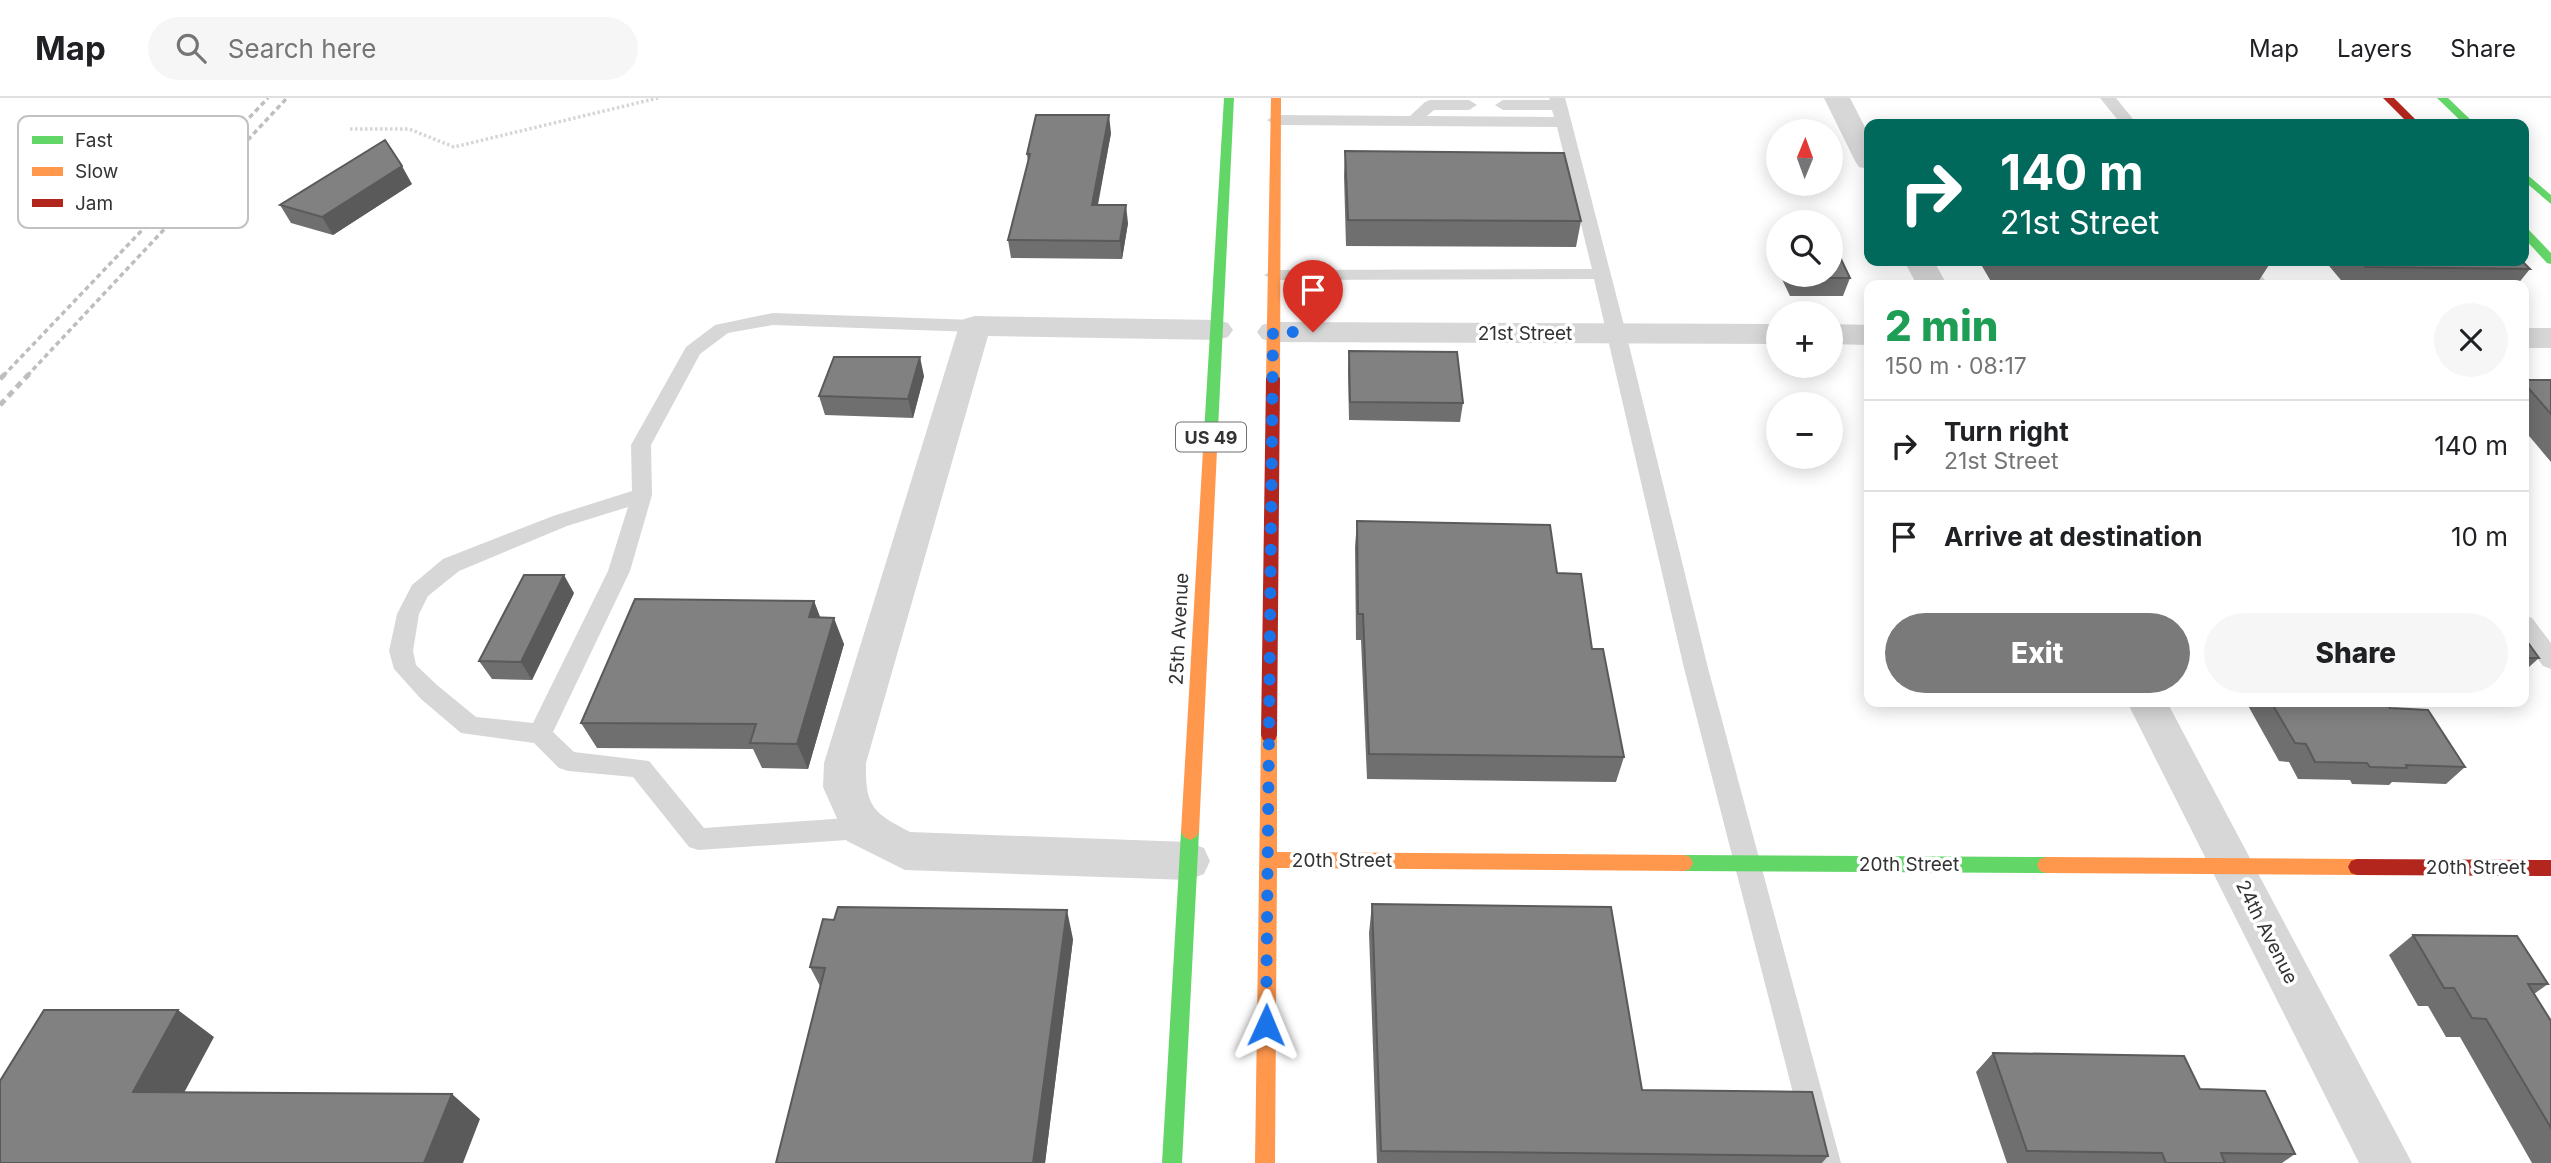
<!DOCTYPE html>
<html lang="en">
<head>
<meta charset="utf-8">
<style>
	:root { --surface:#fff; --page:#f6f6f6; --text:#202124; --muted:#757577; --line:#e0e0e0; --accent:#7a7a7a }
	body { margin:0; font-family:Inter,sans-serif; background:var(--page); color:var(--text); height:100vh; display:flex; flex-direction:column; font-size:26px; white-space:nowrap }
	* { box-sizing:border-box; margin:0 }
	p { font-size:23px; color:var(--muted) }
	.icon { flex:none; width:38px; height:38px; fill:none; stroke:currentColor; stroke-width:2; stroke-linecap:round; stroke-linejoin:round }
	.map { position:relative; flex:1; overflow:hidden }
	.sheet { position:absolute; left:1864px; top:182px; width:665px; height:427px; display:flex; flex-direction:column; background:var(--surface); border-radius:14px; box-shadow:0 4px 18px #0003 }
	.sheet>* { flex:none }
	.hud { position:absolute; left:1864px; top:21px; width:665px; height:147px; border-radius:14px; box-shadow:0 4px 18px #0003; background:#00695c; color:#fff; overflow:hidden }
	.needle { width:46px; rotate:1deg }
	.fabs { position:absolute; left:1766px; top:21px; display:grid; gap:14px }
	.fabs a { display:grid; place-items:center; width:77px; height:77px; border-radius:50%; background:var(--surface); box-shadow:0 4px 18px #0003; font-size:35px }
	.pin { position:absolute; display:grid; place-items:center; width:60px; height:60px; color:#fff; margin:-72px -30px; border-radius:50% 50% 50% 0; rotate:-45deg; box-shadow:0 0 7px #0007 }
	.pin .icon { rotate:45deg }
	.me { position:absolute; width:77px; margin:-38px; rotate:1deg; stroke-linejoin:round; filter:drop-shadow(0 0 5px #0008) }
	.turn { display:flex; align-items:center; gap:24px; height:147px; padding:0 21px; font-size:32px }
	.turn .icon { width:91px; height:91px; stroke-width:2.5 }
	.turn b { display:block; font-size:49px; line-height:60px }
	.round { display:grid; place-items:center; flex:none; width:74px; height:74px; border-radius:37px; background:var(--page) }
	.overview { display:flex; align-items:center; justify-content:space-between; height:119px; padding:0 21px }
	h1 { font-size:42px; font-weight:800; line-height:52px; color:#1e9e55 }
	.action { display:flex; gap:14px; margin-top:auto; padding:14px 21px }
	.action a { flex:1; height:80px; border-radius:42px; background:var(--accent); color:#fff; font-size:28px; font-weight:800; line-height:80px; text-align:center }
	.action a+a { background:var(--page); color:var(--text) }
	ul { padding:0; list-style:none }
	li { display:flex; align-items:center; gap:21px; height:91px; padding:0 21px; border-top:2px solid var(--line) }
	li div { flex:1 }
	li b { display:block; font-size:26px }
	li em { font-style:normal }
	header { display:flex; align-items:center; gap:42px; box-sizing:border-box; height:98px; padding:0 35px; background:var(--surface); border-bottom:2px solid var(--line) }
	header strong { font-size:33px }
	nav { display:flex; gap:38px; margin-inline-start:auto; font-size:24px }
	.search { width:490px; height:63px; background:var(--page); display:flex; align-items:center; gap:18px; box-sizing:border-box; padding:0 24px; border-radius:38px; color:var(--muted); font-size:26px }
	.map>svg:first-child { display:block }
	.lines { fill:none; stroke-linecap:round; stroke-linejoin:round }
	.path { stroke:#d6d6d6; stroke-width:3.5; stroke-dasharray:2.5 2.5; stroke-linecap:butt }
	.lane { fill:#d7d7d7; fill-rule:evenodd }
	.street { fill:#d7d7d7; fill-rule:evenodd }
	.fast { fill:#63d668; fill-rule:evenodd }
	.slow { fill:#ff974d; fill-rule:evenodd }
	.jam { fill:#b3261e; fill-rule:evenodd }
	.rail-far1 { stroke:#bebebe; stroke-width:3.5; stroke-dasharray:5 3.5; stroke-linecap:butt }
	.rail { stroke:#bebebe; stroke-width:5; stroke-dasharray:7 5; stroke-linecap:butt }
	.wall { fill:#6f6f6f }
	.shaded-wall { fill:#5a5a5a }
	.building { fill:#818181; stroke:#5a5a5a; stroke-width:2 }
	.route { stroke:#1a73e8; stroke-width:12; stroke-dasharray:0 21.6 }
	.labels { text-anchor:middle; dominant-baseline:central; stroke-width:7; stroke-linejoin:round; paint-order:stroke }
	.shield { fill:#fff; stroke:#707070; stroke-width:2 }
	.shield-label { font-size:18px; font-weight:bold; fill:#333 }
	.street-label { font-size:19px; fill:#333; stroke:#fff }
	.key { fill:#fff; stroke:#c2c2c2; stroke-width:2 }
	.key-label { font-size:19px; fill:#333 }
</style>
</head>
<body>
<header>
<strong>Map</strong>
<div class="search"><svg class="icon" aria-label="search" viewBox="0 0 24 24"><circle cx="10" cy="10" r="6"/><path d="M15 15l6 6"/></svg>Search here</div>
<nav><a>Map</a><a>Layers</a><a>Share</a></nav>
</header>
<div class="map">
<svg width="2551" height="1065" viewBox="0 0 2551 1065">
	<rect width="100%" height="100%" fill="#fff"/>
	<g class="lines">
		<!-- path -->
		<path class="path" d="M350 31H409L454 49 658 0"/>
		<!-- lane -->
		<path class="lane" d="M1549 0H1565L1567 7 1626 235 1708 570 1841 1065H1811L1684 570 1594 181 1273 182 1264 177 1273 172 1592 171 1557 29 1275 27 1267 22 1275 17 1410 18 1425 4 1430 2H1469L1477 7 1469 12H1434L1427 18 1554 19 1552 12H1503L1495 7 1503 2H1550Z
			M2100 0H2116L2137 26H2121Z
			M2231 163H2249L2269 187H2251Z
			M773 215 975 222 984 228 975 234 773 227 728 235 700 256 651 347 652 397 630 473 553 634 574 654 649 663 704 730 862 719 871 722 875 730 871 738 862 741 698 752 689 749 633 679 568 673 559 670 534 645 461 635 421 601 394 571 389 553 397 516 412 487 443 461 553 418 632 393 631 347 686 249 715 227ZM628 409 608 473 533 625 476 619 437 587 416 567 413 553 419 516 428 498 459 473 567 428Z
			M2524 517 2532 520 2551 545V571L2543 568 2524 542Z"/>
		<!-- street -->
		<path class="street" d="M1824 0H1850L1869 37V71L1859 69 1855 63Z
			M1904 163H1934L1947 187H1917Z
			M975 218 1217 222 1228 225 1233 232 1228 239 1217 242 988 238 866 665C865 709 873 715 910 734L1188 744 1204 750 1210 763 1204 776 1188 782 905 772 847 743 823 689 824 665 959 228 964 221Z
			M1273 224 1778 226V246L1273 244 1262 241 1257 234 1262 227Z
			M1830 226 1869 227V247L1830 246Z
			M2524 230H2551V250H2524Z
			M2127 604H2167L2412 1065H2359Z"/>
		<!-- fast -->
		<path class="fast" d="M1224 0H1234L1217 352 1210 357 1203 352Z
			M2437 0H2448L2475 26H2464Z
			M2524 74 2551 97V106L2524 83Z
			M2524 130 2528 131 2551 155V166L2547 165 2524 140Z
			M1190 726 1196 729 1199 734 1182 1065H1162L1181 734 1184 729Z
			M1684 757 2046 759 2052 761 2055 767 2052 773 2046 775 1684 773 1678 771 1675 765 1678 759Z"/>
		<!-- slow -->
		<path class="slow" d="M1271 0H1281L1280 280 1273 284 1266 280Z
			M1210 347 1217 352 1199 734 1196 739 1190 742 1184 739 1181 734 1203 352Z
			M1269 630 1275 632 1277 637V754L1684 757 1690 759 1693 765 1690 771 1684 773 1277 770 1275 1065H1255L1261 637 1263 632Z
			M2046 759 2357 761 2363 763 2366 769 2363 775 2357 777 2046 775 2040 773 2037 767 2040 761Z"/>
		<!-- jam -->
		<path class="jam" d="M2383 0H2394L2420 26H2409Z
			M1273 276 1280 280 1277 637 1275 642 1269 644 1263 642 1261 637 1266 280Z
			M2357 761 2551 762V778L2357 777 2351 775 2348 769 2351 763Z"/>
		<!-- rail-far1 -->
		<path class="rail-far1" d="M3 278 268 0
			M27 278 287 0"/>
		<!-- rail -->
		<path class="rail" d="M0 281 5 276
			M0 307 29 276"/>
	</g>
	<!-- wall -->
	<path class="wall" d="M1111 35 1098 107 1128 125 1122 161 1011 160 1008 142 1028 65 1027 56Z
		M1345 53 1581 123 1576 149 1346 148 1344 78Z
		M412 86 333 137 291 125 280 107Z
		M1776 137H1778V171L1771 155Z
		M1979 163H2265L2269 167 2256 187H1993Z
		M2325 163H2522L2530 171 2517 187H2345Z
		M1780 177H1830L1850 180 1843 198H1790Z
		M1349 253 1463 305 1460 324 1349 322 1348 271Z
		M924 278 913 320 825 317 819 298Z
		M2524 282H2551V364L2524 332Z
		M1357 423 1557 475 1592 551 1624 659 1616 684 1367 681 1361 542H1356L1355 449Z
		M574 495 532 582 492 581 479 563Z
		M814 503 820 520 844 546 808 671 762 670 753 651 597 650 581 625Z
		M2524 539 2539 560 2529 569H2524Z
		M2246 604H2386L2390 610 2465 669 2446 686 2392 684 2389 687 2352 686 2350 682 2298 681 2289 664 2279 663Z
		M1372 806 1642 992 1828 1058 1822 1065H1377L1369 835Z
		M2413 837 2548 886 2534 896 2551 923V1065H2532L2460 939H2446L2428 908H2418L2389 857Z
		M1073 841 1045 1065H776L820 888 810 869Z
		M1993 955 2200 991 2295 1056 2282 1065H2007L1976 974Z"/>
	<!-- shaded-wall -->
	<path class="shaded-wall" d="M1109 17 1111 35 1094 125 1092 107Z
		M402 68 412 86 333 137 322 119Z
		M1126 107 1128 125 1122 161 1120 143Z
		M920 259 924 278 913 320 908 301Z
		M564 477 574 495 532 582 521 564Z
		M814 503 824 529 809 519Z
		M834 520 844 546 808 671 797 646Z
		M1067 812 1073 841 1045 1065H1033Z
		M178 912 214 939 171 1019 133 994Z
		M452 996 480 1021 463 1065H424Z"/>
	<!-- building -->
	<path class="building" d="M1036 17H1109L1092 107H1126L1120 143 1008 142 1030 56H1027Z
		M385 42 402 68 322 119 280 107Z
		M1345 53 1564 55 1581 123 1348 122Z
		M1830 138 1850 180H1796L1795 177H1830Z
		M2012 163H2265L2269 167 2014 165Z
		M2361 163H2522L2530 171 2366 169Z
		M1349 253 1457 254 1463 305 1350 304Z
		M834 259H920L908 301 819 298Z
		M2524 282H2551V316L2524 285Z
		M1357 423 1550 427 1557 475 1581 476 1592 551H1603L1624 659 1369 656 1363 516H1358Z
		M524 477H564L521 564 479 563Z
		M635 501 814 503 809 519 834 520 797 646 750 645 756 626 581 625Z
		M2524 539 2539 560H2524Z
		M2271 604H2386L2390 610 2428 612 2465 669 2406 667 2407 670 2370 669 2367 665 2315 664 2306 646 2295 645Z
		M1372 806 1611 809 1642 992 1812 994 1828 1058 1381 1053Z
		M838 809 1067 812 1033 1065H776L825 870 810 869 823 821 834 822Z
		M2413 837 2517 838 2548 886H2528L2551 923V1030L2486 921 2472 920 2454 890H2444Z
		M44 912H178L133 994 452 996 424 1065H0V983Z
		M1993 955 2184 958 2200 991 2265 993 2295 1056 2221 1055 2225 1065H2166L2162 1055 2027 1053Z"/>
	<g class="lines">
		<!-- route -->
		<path class="route" d="M1266 927 1273 234H1313"/>
	</g>
	<g class="labels">
		<!-- shield labels -->
		<rect class="shield" x="1176" y="324.5" width="70" height="29" rx="5"/>
		<g class="shield-label">
			<text x="1211" y="339">US 49</text>
		</g>
		<!-- street labels -->
		<g class="street-label">
			<text x="1525" y="235">21st Street</text>
			<text transform="translate(1179 531) rotate(-87)">25th Avenue</text>
			<text x="1342" y="762">20th Street</text>
			<text x="1909" y="766">20th Street</text>
			<text x="2476" y="769">20th Street</text>
			<text transform="translate(2267 834) rotate(63)">24th Avenue</text>
		</g>
	</g>
	<!-- legend -->
	<rect x="18" y="18" width="230" height="112" rx="10" class="key"/>
	<rect x="32" y="38" width="31" height="8" fill="#63d668"/>
	<rect x="32" y="69" width="31" height="9" fill="#ff974d"/>
	<rect x="32" y="101" width="31" height="8" fill="#b3261e"/>
	<g class="key-label">
		<text x="75" y="49">Fast</text>
		<text x="75" y="80">Slow</text>
		<text x="75" y="112">Jam</text>
	</g>
</svg>
<div class="fabs">
<a><svg class="needle" viewBox="-14 -14 28 28"><path d="M0-13l5 13h-10z" fill="#e53935"/><path d="M0 13l5-13h-10z" fill="#757577"/></svg></a>
<a><svg class="icon" aria-label="search" viewBox="0 0 24 24"><circle cx="10" cy="10" r="6"/><path d="M15 15l6 6"/></svg></a>
<a>+</a>
<a>−</a>
</div>
<div class="pin" style="left:1313px;top:234px;background:#d93025"><svg class="icon" aria-label="arrive" viewBox="0 0 24 24"><path d="M6 21V4h12l-3 4 3 4H6"/></svg></div>
<svg class="me" style="left:1266px;top:927px" viewBox="-20 -20 40 40"><path d="M0-17L14 15 0 8-14 15z" fill="#1a73e8" stroke="#fff" stroke-width="4"/></svg>
<div class="hud">
<div class="turn"><svg class="icon" aria-label="right" viewBox="0 0 24 24"><path d="M7 20v-9h11M14 6l5 5-5 5"/></svg><div><b>140 m</b>21st Street</div></div>
</div>
<section class="sheet">
<div class="overview"><div><h1>2 min</h1><p>150 m · 08:17</p></div><a class="round"><svg class="icon" aria-label="close" viewBox="0 0 24 24"><path d="M6 6l12 12M18 6L6 18"/></svg></a></div>
<ul>
<li><svg class="icon" aria-label="right" viewBox="0 0 24 24"><path d="M7 20v-9h11M14 6l5 5-5 5"/></svg><div><b>Turn right</b><p>21st Street</p></div><em>140 m</em></li>
<li><svg class="icon" aria-label="arrive" viewBox="0 0 24 24"><path d="M6 21V4h12l-3 4 3 4H6"/></svg><div><b>Arrive at destination</b></div><em>10 m</em></li>
</ul>
<div class="action"><a>Exit</a><a>Share</a></div>
</section>
</div>
</body>
</html>
